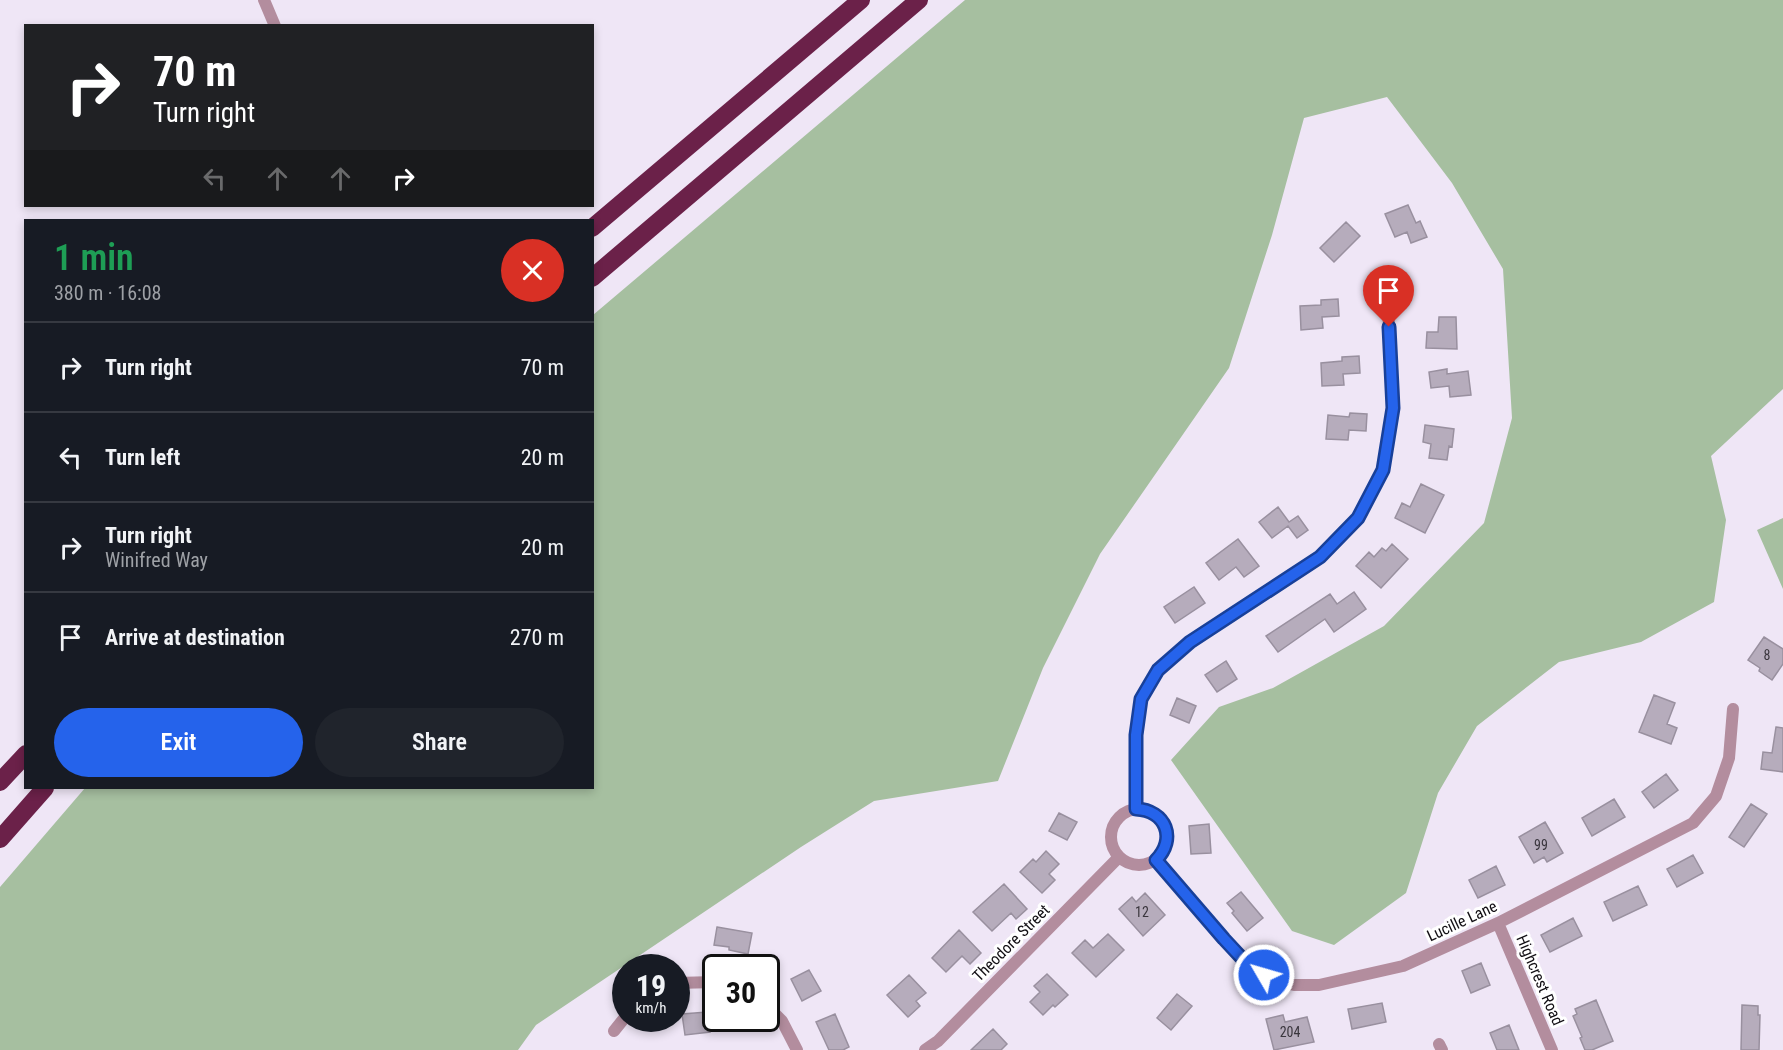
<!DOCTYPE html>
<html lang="en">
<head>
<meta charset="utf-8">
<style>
	:root { --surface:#171b24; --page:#20242c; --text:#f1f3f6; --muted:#9ea1a6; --line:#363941; --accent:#2563eb }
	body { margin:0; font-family:"Roboto Condensed",sans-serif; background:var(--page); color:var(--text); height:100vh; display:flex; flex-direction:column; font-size:22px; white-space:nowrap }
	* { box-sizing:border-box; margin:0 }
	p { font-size:20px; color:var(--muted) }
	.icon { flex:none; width:33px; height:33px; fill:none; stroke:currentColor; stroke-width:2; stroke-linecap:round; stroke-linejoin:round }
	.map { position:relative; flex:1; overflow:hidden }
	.side { position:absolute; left:24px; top:219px; width:570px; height:570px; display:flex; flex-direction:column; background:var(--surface); border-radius:0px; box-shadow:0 3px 9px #0003 }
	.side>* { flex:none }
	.guide { position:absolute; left:24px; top:24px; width:570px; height:183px; border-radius:0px; box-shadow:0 3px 9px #0003; background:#202124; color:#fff; overflow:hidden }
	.speed { position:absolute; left:612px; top:954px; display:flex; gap:12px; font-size:30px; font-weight:700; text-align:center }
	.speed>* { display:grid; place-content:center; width:78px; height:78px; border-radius:50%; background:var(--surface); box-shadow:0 3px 9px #0003; line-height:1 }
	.speed small { font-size:15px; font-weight:400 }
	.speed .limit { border:3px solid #111; border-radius:9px; background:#fff; color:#111 }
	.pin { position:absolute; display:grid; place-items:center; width:51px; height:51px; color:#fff; margin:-62px -26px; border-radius:50% 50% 50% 0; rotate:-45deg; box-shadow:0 0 6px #0007 }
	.pin .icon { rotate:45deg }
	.me { position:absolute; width:66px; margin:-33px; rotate:308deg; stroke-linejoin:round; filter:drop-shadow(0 0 4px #0008) }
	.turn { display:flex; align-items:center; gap:21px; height:126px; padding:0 30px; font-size:27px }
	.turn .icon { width:78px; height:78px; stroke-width:2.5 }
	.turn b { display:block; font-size:42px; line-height:51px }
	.lanes { display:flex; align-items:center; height:57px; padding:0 30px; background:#0003; justify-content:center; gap:30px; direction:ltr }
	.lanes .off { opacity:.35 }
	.round { display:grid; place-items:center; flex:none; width:63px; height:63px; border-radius:32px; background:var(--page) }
	.summary { display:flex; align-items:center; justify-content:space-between; height:102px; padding:0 30px }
	h1 { font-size:36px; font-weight:600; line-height:45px; color:#1e9e55 }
	.cta { display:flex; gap:12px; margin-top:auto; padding:12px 30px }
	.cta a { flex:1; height:69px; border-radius:36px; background:var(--accent); color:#fff; font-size:24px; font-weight:600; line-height:69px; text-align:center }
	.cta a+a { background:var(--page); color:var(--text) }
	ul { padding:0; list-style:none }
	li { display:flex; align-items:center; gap:18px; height:90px; padding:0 30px; border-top:2px solid var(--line) }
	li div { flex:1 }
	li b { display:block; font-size:22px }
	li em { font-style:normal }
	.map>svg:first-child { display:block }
	.green { fill:#a6bfa0 }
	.building { fill:#b6acbc; stroke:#99909f; stroke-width:1.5 }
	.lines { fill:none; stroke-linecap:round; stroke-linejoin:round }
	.minor { stroke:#b38d9e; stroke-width:12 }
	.motorway { stroke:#6b2149; stroke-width:18 }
	.route-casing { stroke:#184099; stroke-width:15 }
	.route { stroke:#2563eb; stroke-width:10 }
	.labels { text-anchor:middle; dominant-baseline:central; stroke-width:6; stroke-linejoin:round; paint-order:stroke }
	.number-label { font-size:14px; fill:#3a363d }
	.street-label { font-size:16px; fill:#110e13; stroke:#fff }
</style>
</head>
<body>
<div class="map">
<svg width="1783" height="1050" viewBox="0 0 1783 1050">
	<rect width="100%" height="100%" fill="#efe6f6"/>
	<!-- green -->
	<path class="green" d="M965 0H1783V389L1711 456 1726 520 1714 602 1641 642 1559 662 1477 726 1438 793 1406 893 1334 945 1292 931 1171 760 1219 707 1273 688 1384 626 1484 523 1512 418 1503 269 1452 183 1387 97 1304 118 1272 235 1229 368 1100 554 1043 668 998 781 874 801 801 847 536 1025 518 1050H0V887L85 788H592L593 315Z
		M1783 518V589L1757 530Z"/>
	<!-- building -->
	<path class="building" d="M1408 205 1416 223 1420 221 1427 237 1411 243 1407 232 1395 237 1385 214Z
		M1346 222 1360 236 1334 262 1320 248Z
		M1338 299 1339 316 1322 317 1323 328 1301 330 1300 306 1321 305V300Z
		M1439 317H1456L1457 349 1426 348 1427 332H1438Z
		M1359 356 1360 373 1343 374 1344 385 1322 386 1321 363 1342 361V357Z
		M1447 369V374L1468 371 1471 395 1450 397 1449 386 1431 388 1429 372Z
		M1350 413 1367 414 1366 431 1349 430 1348 440 1326 439 1328 415 1349 417Z
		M1425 425 1454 429 1452 447 1449 446 1447 460 1429 458 1431 444 1423 442Z
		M1421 484 1444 495 1425 533 1395 518 1402 503 1410 507Z
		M1278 507 1289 522 1298 516 1308 530 1297 538 1288 526 1272 538 1259 522Z
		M1238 539 1259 566 1244 577 1236 567 1219 580 1206 563Z
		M1392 544 1408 559 1381 588 1356 566 1369 552 1374 557 1382 548 1386 551Z
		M1194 587 1205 603 1175 623 1164 607Z
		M1354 592 1366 609 1334 632 1325 619 1278 652 1266 636 1330 594 1337 604Z
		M1764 637 1783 649V664L1772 680 1759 671 1760 668 1748 660Z
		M1226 661 1237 679 1217 692 1205 675Z
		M1654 695 1675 703 1667 724 1677 728 1671 744 1639 732Z
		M1177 698 1196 706 1189 723 1170 715Z
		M1776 727 1783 728V772L1761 769 1763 752 1772 753Z
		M1666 774 1678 790 1654 808 1642 792Z
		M1614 799 1625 817 1592 836 1582 818Z
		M1751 804 1767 814 1744 847 1729 837Z
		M1059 813 1077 822 1067 840 1049 831Z
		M1545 822 1563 853 1547 862 1544 857 1534 863 1519 837Z
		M1209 824 1211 853 1191 854 1189 826Z
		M1046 851 1059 864 1049 874 1055 880 1042 893 1020 872 1033 859 1036 862Z
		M1693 855 1703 873 1677 887 1667 869Z
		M1496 866 1505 885 1478 898 1469 880Z
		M1004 884 1027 909 1016 919 1011 913 992 931 973 912Z
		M1638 886 1647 905 1613 921 1604 902Z
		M1241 892 1263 918 1247 931 1232 913 1234 911 1227 903Z
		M1145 893 1165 915 1143 936 1119 909 1132 897 1136 902Z
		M1573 918 1582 936 1550 952 1541 935Z
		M717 927 752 933 748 954 729 950V947L714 945Z
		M959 930 981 953 970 964 962 956 946 972 932 958Z
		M1108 934 1124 950 1096 977 1072 953 1085 940 1093 948Z
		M1481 963 1490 985 1471 993 1462 971Z
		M809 970 821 991 802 1001 791 979Z
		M1047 974 1068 995 1055 1007 1053 1005 1043 1015 1030 1002 1040 992 1034 986Z
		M909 975 926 993 916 1001 920 1006 908 1017 887 995Z
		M1177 994 1192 1006 1171 1030 1157 1018Z
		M1596 1000 1613 1041 1592 1050H1585L1580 1038 1582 1037 1573 1016 1577 1014 1575 1009Z
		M1382 1003 1386 1022 1352 1029 1348 1009Z
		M1742 1005 1758 1006V1015H1760L1759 1050H1741Z
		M707 1012 710 1032 685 1035 682 1014Z
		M835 1014 849 1047 843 1050H829L816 1022Z
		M1283 1015 1285 1022 1307 1017 1314 1042 1274 1050 1266 1019Z
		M1509 1025 1519 1050H1497L1490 1033Z
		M993 1029 1007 1044 1001 1050H971Z"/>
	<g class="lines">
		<!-- minor -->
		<path class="minor" d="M264 0 275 26
			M1111 837a28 28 0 1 1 56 0a28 28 0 1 1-56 0Z
			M1136 809V735L1141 699 1158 671 1190 642 1320 557 1358 518 1383 470 1393 408 1387 286
			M1156 859 1224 939 1251 968 1277 981 1294 985H1319L1403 966 1498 923 1693 823 1716 796 1729 758 1733 709
			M1498 923 1552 1050
			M676 983 716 982
			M766 1005 782 1021 797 1050
			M614 1031 626 1016
			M1439 1044 1442 1050
			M925 1050 938 1041 1119 857"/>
		<!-- motorway -->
		<path class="motorway" d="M592 228 861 0
			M592 278 919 0
			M0 782 26 754
			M0 839 45 788"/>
	</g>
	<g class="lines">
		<!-- route casing -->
		<g class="route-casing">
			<path id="route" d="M1264 975 1251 968 1224 939 1156 860C1177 839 1166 810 1136 809V735L1141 699 1158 670 1190 642 1320 557 1358 518 1383 470 1393 408 1389 327"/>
		</g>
		<!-- route -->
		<use href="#route" class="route"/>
	</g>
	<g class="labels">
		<!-- number labels -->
		<g class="number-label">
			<text x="1767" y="655">8</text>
			<text x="1541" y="845">99</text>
			<text x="1142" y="912">12</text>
			<text x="1290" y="1032">204</text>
		</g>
		<!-- street labels -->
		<g class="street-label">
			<text transform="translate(1462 921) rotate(-25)">Lucille Lane</text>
			<text transform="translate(1011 943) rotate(-45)">Theodore Street</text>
			<text transform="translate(1540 980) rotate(67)">Highcrest Road</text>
		</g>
	</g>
</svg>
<div class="speed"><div>19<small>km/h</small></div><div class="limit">30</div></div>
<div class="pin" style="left:1389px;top:327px;background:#d93025"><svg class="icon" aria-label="arrive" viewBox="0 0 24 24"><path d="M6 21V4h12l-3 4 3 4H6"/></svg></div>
<svg class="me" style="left:1264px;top:975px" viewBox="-20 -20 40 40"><circle r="17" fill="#2563eb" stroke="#fff" stroke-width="3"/><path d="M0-11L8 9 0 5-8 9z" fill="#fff"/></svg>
<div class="guide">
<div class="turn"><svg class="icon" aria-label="right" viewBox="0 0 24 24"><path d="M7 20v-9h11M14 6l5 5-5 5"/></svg><div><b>70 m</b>Turn right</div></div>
<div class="lanes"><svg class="icon off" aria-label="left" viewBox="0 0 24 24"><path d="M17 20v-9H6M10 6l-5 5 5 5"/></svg><svg class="icon off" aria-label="ahead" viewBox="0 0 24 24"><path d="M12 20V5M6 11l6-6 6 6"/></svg><svg class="icon off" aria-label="ahead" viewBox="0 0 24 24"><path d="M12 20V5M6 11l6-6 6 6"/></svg><svg class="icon" aria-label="right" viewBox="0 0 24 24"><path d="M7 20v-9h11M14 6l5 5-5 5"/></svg></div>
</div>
<section class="side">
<div class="summary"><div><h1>1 min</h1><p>380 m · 16:08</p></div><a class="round" style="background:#d93025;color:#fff"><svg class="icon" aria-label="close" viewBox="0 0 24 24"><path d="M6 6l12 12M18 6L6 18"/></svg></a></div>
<ul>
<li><svg class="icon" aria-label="right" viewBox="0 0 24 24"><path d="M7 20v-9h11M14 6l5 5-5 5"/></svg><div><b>Turn right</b></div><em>70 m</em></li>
<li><svg class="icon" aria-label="left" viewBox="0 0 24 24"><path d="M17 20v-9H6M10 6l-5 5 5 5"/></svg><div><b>Turn left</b></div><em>20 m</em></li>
<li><svg class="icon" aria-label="right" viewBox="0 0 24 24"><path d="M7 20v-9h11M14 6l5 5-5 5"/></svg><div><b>Turn right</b><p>Winifred Way</p></div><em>20 m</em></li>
<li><svg class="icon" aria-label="arrive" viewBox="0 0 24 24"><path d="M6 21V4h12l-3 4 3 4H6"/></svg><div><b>Arrive at destination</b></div><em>270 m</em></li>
</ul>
<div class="cta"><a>Exit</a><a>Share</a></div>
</section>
</div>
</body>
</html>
